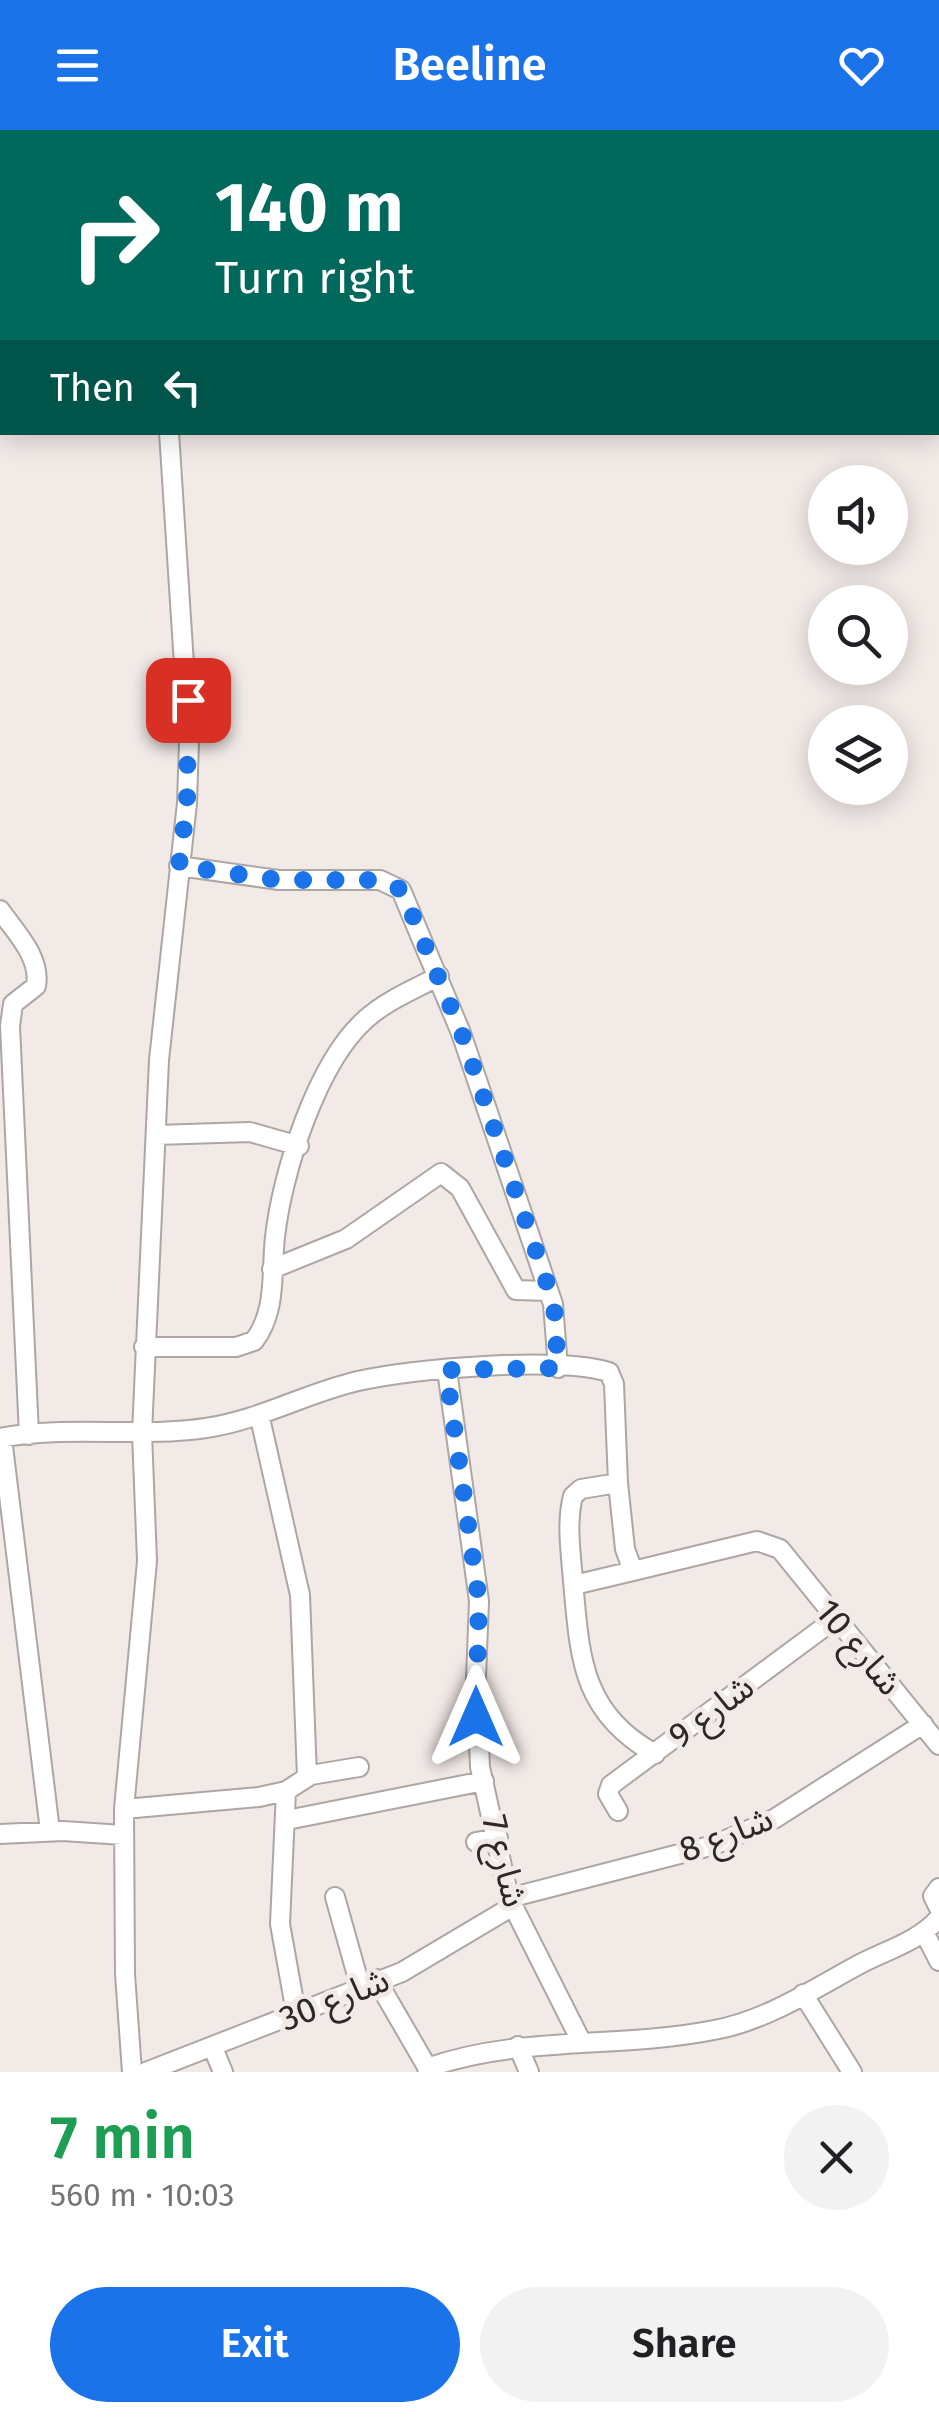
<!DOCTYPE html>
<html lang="en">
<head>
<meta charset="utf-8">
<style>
	:root { --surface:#fff; --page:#f2f2f2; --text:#202124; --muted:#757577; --accent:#1a73e8 }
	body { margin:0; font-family:"Fira Sans","Noto Sans Arabic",sans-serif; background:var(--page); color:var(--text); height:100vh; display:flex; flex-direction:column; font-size:38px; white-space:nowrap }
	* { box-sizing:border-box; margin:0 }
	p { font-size:32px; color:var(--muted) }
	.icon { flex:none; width:55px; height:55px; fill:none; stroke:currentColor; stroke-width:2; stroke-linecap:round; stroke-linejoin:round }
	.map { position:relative; height:1942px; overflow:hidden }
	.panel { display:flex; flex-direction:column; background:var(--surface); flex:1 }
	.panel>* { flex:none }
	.hud { position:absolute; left:0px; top:0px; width:940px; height:305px; box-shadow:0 5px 25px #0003; background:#00695c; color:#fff; overflow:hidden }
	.controls { position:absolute; left:808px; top:335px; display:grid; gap:20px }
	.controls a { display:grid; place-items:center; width:100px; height:100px; border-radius:50%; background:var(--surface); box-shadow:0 5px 25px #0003; font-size:50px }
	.pin { position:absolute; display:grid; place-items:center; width:85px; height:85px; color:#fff; margin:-42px; border-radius:20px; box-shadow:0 5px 15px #0006 }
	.me { position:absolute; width:110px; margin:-55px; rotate:0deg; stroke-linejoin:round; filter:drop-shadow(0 0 8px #0008) }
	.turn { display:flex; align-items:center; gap:35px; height:210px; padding:0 50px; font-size:45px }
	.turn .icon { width:130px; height:130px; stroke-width:2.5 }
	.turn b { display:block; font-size:70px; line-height:85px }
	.then { display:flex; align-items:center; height:95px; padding:0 50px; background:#0003; gap:20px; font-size:38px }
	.round { display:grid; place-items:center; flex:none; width:105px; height:105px; border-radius:52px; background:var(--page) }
	.head { display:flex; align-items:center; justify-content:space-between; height:170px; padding:0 50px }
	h1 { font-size:60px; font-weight:600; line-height:75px; color:#1e9e55 }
	.action { display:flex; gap:20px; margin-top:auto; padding:20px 50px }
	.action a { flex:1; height:115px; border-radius:60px; background:var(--accent); color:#fff; font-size:40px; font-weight:600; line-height:115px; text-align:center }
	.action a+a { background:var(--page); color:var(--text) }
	header { display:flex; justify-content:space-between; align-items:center; height:130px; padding:0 50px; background:var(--accent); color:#fff; font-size:45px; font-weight:600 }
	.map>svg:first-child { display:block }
	.built { fill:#ebdcd5 }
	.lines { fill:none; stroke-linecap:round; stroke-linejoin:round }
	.service-casing { stroke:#ada6a3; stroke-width:14 }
	.minor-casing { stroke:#ada6a3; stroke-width:22 }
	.service { stroke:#fff; stroke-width:9 }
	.minor { stroke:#fff; stroke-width:18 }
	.route { stroke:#1a73e8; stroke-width:18; stroke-dasharray:0 32.4 }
	.labels { text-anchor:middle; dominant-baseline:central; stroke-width:10; stroke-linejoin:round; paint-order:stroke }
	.street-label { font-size:35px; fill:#2b2827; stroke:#f2eae7 }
</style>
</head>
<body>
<header><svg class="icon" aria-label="menu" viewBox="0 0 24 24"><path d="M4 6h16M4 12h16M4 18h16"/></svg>Beeline<svg class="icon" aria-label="heart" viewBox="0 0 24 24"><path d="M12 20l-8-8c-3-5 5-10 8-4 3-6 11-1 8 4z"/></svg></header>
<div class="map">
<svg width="939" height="1942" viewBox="0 0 939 1942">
	<rect width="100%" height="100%" fill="#f2eae7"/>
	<!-- built -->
	<path class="built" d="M195 0H616L195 2Z"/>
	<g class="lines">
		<!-- service casing -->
		<g class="service-casing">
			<path id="service" d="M407 0V2
				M459 0V2
				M517 0V2
				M209 2V0"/>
		</g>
		<!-- minor casing -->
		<g class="minor-casing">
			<path id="minor" d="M154 0V2
				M179 736 279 750H380L401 760 461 903 553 1174 558 1238
				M0 780C16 803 41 827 36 856L13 874 10 896 29 1305
				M156 1005 250 1002 299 1016
				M272 1139 346 1109 441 1043 460 1058 516 1160 548 1161
				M144 1217H236L254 1211C277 1181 271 1143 275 1107 282 1043 317 932 366 889 387 870 415 859 439 846
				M447 1240 479 1471 476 1548 480 1637 509 1768 581 1911
				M260 1288 300 1465 307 1647
				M0 1308C67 1295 138 1308 206 1298 260 1290 306 1263 358 1251 414 1239 556 1226 609 1242L614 1254 618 1353 625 1419 633 1441 757 1411 780 1419 939 1615
				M2 1308 50 1701
				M618 1353 581 1359 573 1366C566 1393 571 1424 573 1451 580 1528 581 1582 655 1624
				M574 1455 633 1441
				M286 1661 280 1794 296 1883
				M124 1679 259 1667 286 1661 311 1645 359 1637
				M618 1681 608 1664 611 1655 835 1489
				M287 1690 484 1651
				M0 1704 63 1701 123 1705
				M476 1712 498 1708
				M939 1758 933 1766 939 1778
				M335 1767 360 1856
				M509 1768 714 1715 774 1689 923 1594
				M924 1802 939 1831
				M376 1849 430 1942
				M803 1864 852 1942
				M518 1916 529 1942
				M213 1918 223 1942
				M427 1938C521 1905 618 1919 714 1900 766 1891 815 1858 860 1834 887 1820 919 1811 939 1788
				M132 1942 125 1844 124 1679 147 1431 142 1303 159 930 187 673 189 612 169 302
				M146 1942 402 1842 513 1776"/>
		</g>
		<!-- service -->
		<use href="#service" class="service"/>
		<!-- minor -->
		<use href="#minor" class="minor"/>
	</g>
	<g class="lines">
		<!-- route -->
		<path class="route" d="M188 570 187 673 179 736 279 750H380L402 760 462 904 554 1174 558 1238 446 1240 479 1471 476 1587"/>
	</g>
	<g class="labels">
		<!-- street labels -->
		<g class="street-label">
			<text transform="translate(859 1517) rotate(50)">شارع 10</text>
			<text transform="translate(711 1581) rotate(-37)">شارع 9</text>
			<text transform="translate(726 1704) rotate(-21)">شارع 8</text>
			<text transform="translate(505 1731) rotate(76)">شارع 7</text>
			<text transform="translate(334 1869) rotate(-22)">شارع 30</text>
		</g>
	</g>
</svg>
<div class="controls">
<a><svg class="icon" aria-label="sound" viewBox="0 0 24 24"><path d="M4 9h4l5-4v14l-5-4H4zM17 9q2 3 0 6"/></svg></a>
<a><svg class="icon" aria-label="search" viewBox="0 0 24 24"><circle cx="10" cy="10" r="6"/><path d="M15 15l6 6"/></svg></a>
<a><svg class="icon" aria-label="layers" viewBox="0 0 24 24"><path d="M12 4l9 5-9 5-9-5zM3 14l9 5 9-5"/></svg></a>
</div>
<div class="pin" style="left:188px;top:570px;background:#d93025"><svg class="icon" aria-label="arrive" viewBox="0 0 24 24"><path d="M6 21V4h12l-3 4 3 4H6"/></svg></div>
<svg class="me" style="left:476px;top:1587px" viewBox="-20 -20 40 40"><path d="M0-17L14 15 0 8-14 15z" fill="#1a73e8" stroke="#fff" stroke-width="4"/></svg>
<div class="hud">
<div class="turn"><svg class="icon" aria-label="right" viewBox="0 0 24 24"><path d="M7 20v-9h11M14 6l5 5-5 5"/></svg><div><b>140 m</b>Turn right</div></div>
<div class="then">Then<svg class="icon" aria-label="left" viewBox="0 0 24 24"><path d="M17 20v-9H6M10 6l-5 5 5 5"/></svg></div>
</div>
</div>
<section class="panel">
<div class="head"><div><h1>7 min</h1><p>560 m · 10:03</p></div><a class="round"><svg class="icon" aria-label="close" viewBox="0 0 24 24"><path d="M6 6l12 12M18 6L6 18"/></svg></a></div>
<div class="action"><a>Exit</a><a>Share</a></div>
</section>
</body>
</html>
